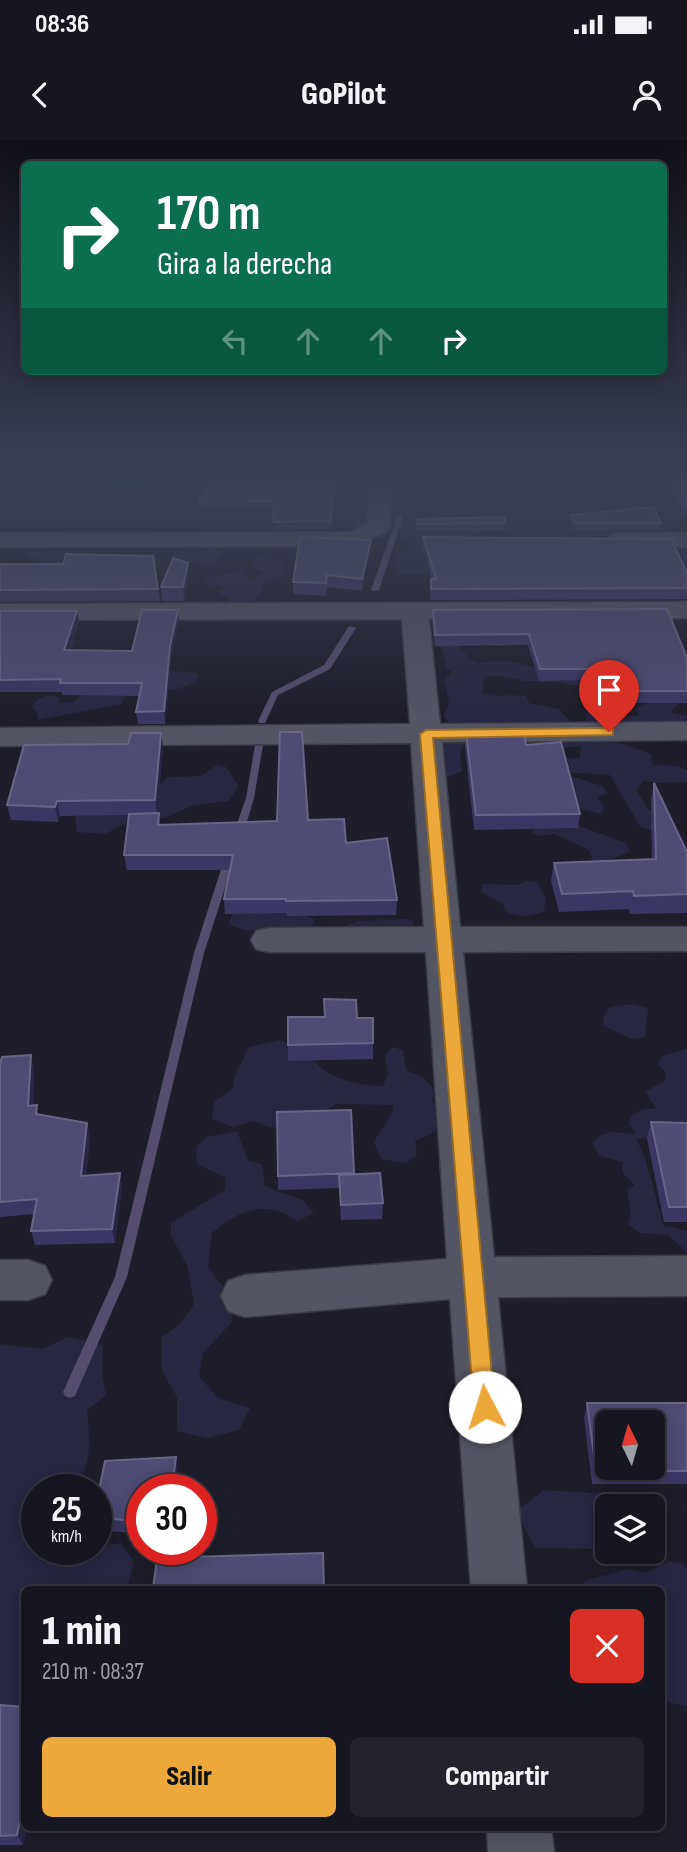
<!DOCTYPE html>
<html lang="es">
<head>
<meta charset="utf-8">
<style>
	:root { --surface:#161620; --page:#23232d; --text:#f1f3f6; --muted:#9e9fa5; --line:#35353e; --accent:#eda83b }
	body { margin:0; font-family:"Sofia Sans Condensed",sans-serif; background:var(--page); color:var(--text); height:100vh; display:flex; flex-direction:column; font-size:26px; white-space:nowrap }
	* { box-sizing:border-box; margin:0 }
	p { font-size:23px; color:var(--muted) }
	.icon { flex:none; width:38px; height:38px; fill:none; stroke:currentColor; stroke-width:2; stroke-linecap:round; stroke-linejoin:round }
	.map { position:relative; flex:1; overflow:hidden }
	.side { position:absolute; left:21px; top:1446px; width:644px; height:245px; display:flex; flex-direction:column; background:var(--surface); border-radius:10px; box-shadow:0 4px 18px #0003,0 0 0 2px var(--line) }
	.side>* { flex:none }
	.hud { position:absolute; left:21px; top:21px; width:646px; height:214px; border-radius:10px; box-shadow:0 4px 18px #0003,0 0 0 2px var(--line); background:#0b6e4f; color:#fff; overflow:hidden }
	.needle { width:46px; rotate:355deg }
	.controls { position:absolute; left:595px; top:1270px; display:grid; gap:14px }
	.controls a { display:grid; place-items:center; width:70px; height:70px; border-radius:10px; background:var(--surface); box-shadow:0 4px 18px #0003,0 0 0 2px var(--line); font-size:35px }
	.speed { position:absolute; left:21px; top:1334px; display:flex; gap:14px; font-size:35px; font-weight:700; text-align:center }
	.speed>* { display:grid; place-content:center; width:91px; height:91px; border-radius:50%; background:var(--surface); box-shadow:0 4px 18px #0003,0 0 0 2px var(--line); line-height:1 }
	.speed small { font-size:18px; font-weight:400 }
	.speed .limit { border:10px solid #d22; background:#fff; color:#111 }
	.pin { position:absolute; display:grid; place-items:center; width:60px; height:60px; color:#fff; margin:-72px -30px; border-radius:50% 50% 50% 0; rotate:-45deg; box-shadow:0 0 7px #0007 }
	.pin .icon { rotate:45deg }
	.me { position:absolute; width:77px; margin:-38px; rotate:355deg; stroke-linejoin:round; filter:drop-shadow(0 0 5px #0008) }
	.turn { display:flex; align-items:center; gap:24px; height:147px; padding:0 21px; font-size:32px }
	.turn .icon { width:91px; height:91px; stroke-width:2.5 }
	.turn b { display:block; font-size:49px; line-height:60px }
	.lanes { display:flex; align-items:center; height:66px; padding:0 21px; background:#0003; justify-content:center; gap:35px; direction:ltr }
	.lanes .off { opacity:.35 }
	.round { display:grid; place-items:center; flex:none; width:74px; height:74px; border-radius:10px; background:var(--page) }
	.headline { display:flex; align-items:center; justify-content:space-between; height:119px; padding:0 21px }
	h1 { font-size:42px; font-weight:800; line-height:52px }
	.button { display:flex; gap:14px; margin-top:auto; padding:14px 21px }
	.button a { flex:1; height:80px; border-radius:10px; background:var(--accent); color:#111; font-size:28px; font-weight:800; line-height:80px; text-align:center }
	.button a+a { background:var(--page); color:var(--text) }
	.status { display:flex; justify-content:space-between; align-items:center; height:49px; padding:0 35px; background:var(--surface); direction:ltr }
	.status svg { height:19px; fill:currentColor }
	header { display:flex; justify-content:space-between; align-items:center; height:91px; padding:0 21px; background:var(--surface); font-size:32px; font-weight:800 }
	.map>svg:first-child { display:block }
	.green { fill:#272643 }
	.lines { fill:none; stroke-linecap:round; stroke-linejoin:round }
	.stream { fill:#544d70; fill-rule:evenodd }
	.minor-casing { stroke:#3b3b46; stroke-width:3 }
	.minor { fill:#545563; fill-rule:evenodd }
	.wall { fill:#3b3764 }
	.shaded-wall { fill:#272546 }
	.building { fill:#4e4b74; stroke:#686589; stroke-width:2; fill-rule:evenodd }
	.route { fill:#eda83b; stroke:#9a6d26; stroke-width:2 }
</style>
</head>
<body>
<div class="status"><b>08:36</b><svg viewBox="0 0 49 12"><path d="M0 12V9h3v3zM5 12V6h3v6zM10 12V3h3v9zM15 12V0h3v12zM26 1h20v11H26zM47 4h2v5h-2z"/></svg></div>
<header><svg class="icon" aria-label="back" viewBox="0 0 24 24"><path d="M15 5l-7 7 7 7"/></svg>GoPilot<svg class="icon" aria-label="person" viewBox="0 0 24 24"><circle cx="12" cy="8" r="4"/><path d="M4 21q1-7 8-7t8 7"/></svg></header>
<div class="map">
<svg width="687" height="1712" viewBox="0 0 687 1712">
	<rect width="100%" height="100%" fill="#1e1e2a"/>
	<!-- green -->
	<path class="green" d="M0 341 29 350 30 360 0 378Z
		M356 341H687L677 355 644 358 674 382 681 402 687 408V435L628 400 608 394 601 398 603 404 527 403 512 396 510 391C480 389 447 399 427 424L430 433 418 435 399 433 394 417 408 409 406 402C391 396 378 395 364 404L337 395 352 385 355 376 349 366Z
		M143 350 157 355 154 360 114 365 105 355 81 360 40 361 43 355 54 352 66 355Z
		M189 406H201L196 411C207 409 213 405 221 413L215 420 216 425 203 428 196 418 192 424 175 421 173 412Z
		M34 408 64 409 79 413 68 420 62 432 42 429 36 419 28 414Z
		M263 414 284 426 286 434 261 445 263 450C254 464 244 468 228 462V457L219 453 227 445H211L203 439 239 431 253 441 266 432 254 428 252 423 258 415Z
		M549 488 586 541 576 546 560 542 525 541 491 535 483 542V554C498 557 511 554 526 556L529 563 559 569 573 584 452 586 444 576 449 563 444 540 452 532 446 528 443 512 439 505 455 504 477 524C502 517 528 524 551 534Z
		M161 530 196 533 198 538C181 555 151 550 128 552L121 564 38 580 36 570 31 567C38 557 47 553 59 558L58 563 73 562 83 554Z
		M647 557H675L677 565 670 572 687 576V591L586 583 588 570C606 569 620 576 639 576L636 567 649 563Z
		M441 596 602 597 600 602 620 603 651 614 653 625 679 626 687 630V642L655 643 645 640 636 650 649 670 662 677 660 691 641 688 610 635 564 632 560 619 580 618 581 606 564 608V614L463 605 460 617 463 631 448 637 439 634Z
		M217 625 226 627 239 646 228 661 192 666 167 677 122 685 105 694 77 692 75 679 79 668 157 648 168 637 201 636Z
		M568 635 602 646 608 654 597 657 604 667 601 674 570 667 571 678 582 687 626 703 630 711 616 718 593 722 589 710 555 694 538 696 532 692Z
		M526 741 537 742 546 759 544 771C530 777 519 778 505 771L503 764 481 752 483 744 517 745Z
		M238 769 295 773 314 779 312 787 263 791 244 790 229 784 232 775Z
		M404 779 413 780V788H339L360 781Z
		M633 864 648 868 645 897 632 899 604 886 603 877 610 867Z
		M280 900C301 907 301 909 316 923 335 941 358 945 383 946L388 934 385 916 392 907 403 910 406 930 424 938 435 951 431 962 442 968 444 983 431 994 415 1001 417 1015 406 1023 381 1019 374 1002C381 989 391 980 394 965L336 964 302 990 270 987 253 981 233 987 212 979 214 962 233 948 235 935 249 907Z
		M687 909V993L636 999C651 1026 654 1055 663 1085L687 1091V1112L668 1095 640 1093 628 1084 631 1072 627 1050 635 1045 622 1032 623 1022 600 1016 592 1004C601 988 619 993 636 994L629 984 631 976 643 969H657L645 952 666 940 665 931 657 924 662 916Z
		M237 991 248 1021 262 1024 265 1046 302 1060 314 1073 297 1081C266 1058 238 1071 212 1093L208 1127 229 1155 232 1182 203 1213 199 1236 218 1258 250 1268 239 1290 208 1298 177 1291V1257L162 1231 161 1198 180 1184 194 1164 187 1125 171 1096V1083L225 1050 226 1038 197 1024 196 1007 206 997Z
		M68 1197 103 1205 102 1234 106 1255 87 1270C90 1299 93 1325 74 1349H37V1409H96V1406L121 1403 134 1421 127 1449H24V1582L0 1593V1204L42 1209Z
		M544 1350 639 1356 637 1367H607V1402L597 1409 535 1408 516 1371Z
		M669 1421 683 1424 687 1429V1567L662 1560V1449H572L589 1440 627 1429 645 1433Z"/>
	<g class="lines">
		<!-- stream -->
		<path class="stream" d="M400 375 403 377 379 450 373 451 371 450 397 377Z
			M349 486 356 488 330 529 278 555 265 583H259L258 581 272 552 324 525Z
			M259 602 263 605 254 658 243 695 238 698 233 695 246 658 255 605Z
			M230 714 235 717 204 813 127 1137 75 1256 70 1258 65 1256 63 1252 115 1137 194 813 225 717Z"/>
		<!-- minor casing -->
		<g class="minor-casing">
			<path id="minor" d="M370 341H392L390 387 386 392 356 406 0 407V393L351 392 367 383Z
				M620 393H687V407L611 405 608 400 611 395Z
				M687 462V478L429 479 440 584 687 582V600L442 602 460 787H687V811L463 812 494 1117 687 1116V1156L498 1157 527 1449H471L450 1159 245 1177 228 1171 221 1156 228 1141 245 1135 447 1119 426 812H269L256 809 251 800 256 791 269 788 424 787 411 603 0 606V588L410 584 402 479 0 480V464Z
				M0 1120H28L45 1126 52 1140 45 1154 28 1160H0Z
				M487 1687H551L554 1712H488Z"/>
		</g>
		<!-- minor -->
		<use href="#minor" class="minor"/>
	</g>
	<!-- wall -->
	<path class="wall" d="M77 341H141V342L78 346Z
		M208 341H341L340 346H335L331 389 273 390 274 368 200 369 199 362Z
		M665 341H687V377Z
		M571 375 661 383 660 390H573L570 382Z
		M505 377 504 390H418L416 386 417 379Z
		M423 397 687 448V459L430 460 431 439H432L423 408Z
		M370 412 362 451 327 447 326 456 293 454V442Z
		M0 424 158 449 160 461 0 462Z
		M189 436 184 461H162L161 447Z
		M433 470 687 518V563H627L626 569H594L586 540 539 541 528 505 435 506 432 482Z
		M0 471H77L79 482 70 511H132L179 482 171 518 165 584H138L136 572 140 556 62 555V552H0Z
		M466 593 580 674 578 688 474 690 465 607Z
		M163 607 157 673 161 685 308 680 346 703 397 760 396 775 287 776V773L225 774 224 759 230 730H127L124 715 129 675 60 676 58 682 11 680 7 665Z
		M654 643 687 712V773L630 774 629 769 559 772 551 741 554 723 652 719 651 660Z
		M324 859 357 878H373V919L288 921V905L324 877Z
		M0 924 34 930 33 966 39 974 87 983 90 998 86 1036 120 1033 122 1048 115 1103 35 1105 31 1091 34 1074 0 1077Z
		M351 970 354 1034 383 1063 382 1079 341 1080 339 1048 278 1050V1036Z
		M651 982 687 983V1082H664L647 998Z
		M587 1263H687V1344H592L584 1278Z
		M178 1331 176 1349H142V1394L98 1390 96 1385V1365Z
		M0 1565 23 1705H0Z"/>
	<!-- shaded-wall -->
	<path class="shaded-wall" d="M371 400 370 412 362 451V439Z
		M188 423 189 436 184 461 183 447Z
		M178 470 179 482 171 518 165 584 164 571 170 506Z
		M77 471 79 482 66 523 64 510Z
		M161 593 163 607 157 675 155 660Z
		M57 661 60 676 58 682 55 667Z
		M31 915 34 930 32 980 28 966Z
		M87 983 90 998 84 1050 81 1036Z
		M120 1033 122 1048 115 1103 112 1089Z
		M176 1317 178 1331 176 1349H172Z
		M24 1660V1687H27L23 1705 17 1695Z"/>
	<!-- building -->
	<path class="building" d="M208 341H335L331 381 273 382 274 361 199 362Z
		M671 341H687V366Z
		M653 367 661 383H574L571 375Z
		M505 377V383L418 384 417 379Z
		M300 397 371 400 362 439 327 435 326 443 293 442Z
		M423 397 671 399 687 433V448L431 449V439H436Z
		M66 414 153 416 158 449 0 450V424H63Z
		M173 418 188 423 183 447H161Z
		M667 469 687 518V551H626L628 557 596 558 588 529H540L529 494 435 495 433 470Z
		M142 470H178L170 506 164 571 136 572 142 543H60L61 539 0 540V471H77L64 510 132 511Z
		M280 592H302L308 680 344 679 346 703 387 698 397 760 286 761V759H224L233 715H124L129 674 159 673 158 685 277 681Z
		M131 593H161L155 660 57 661 55 667 7 665 24 605 128 604Z
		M466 593 524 594 526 605 561 602 580 674 476 675Z
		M654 643 687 712V754L634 756 633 751 562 754 554 723 656 719Z
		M324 859 356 860 357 878H373V903L288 905V877H325Z
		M31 915 28 966 37 965 36 974 87 983 81 1036 120 1033 112 1089 31 1091 37 1059 0 1062V924L2 917Z
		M351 970 354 1033 278 1036 277 972Z
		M651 982 687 983V1067H669Z
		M380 1033 383 1063 341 1065 339 1035Z
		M587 1263H687V1331H596ZM607 1283H653V1328H607Z
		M176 1317 172 1349H142V1382L96 1377V1365L105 1321Z
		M323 1413 324 1449H153L157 1418Z
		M0 1565 24 1567V1660L17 1695 0 1696Z"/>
	<!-- sky -->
	<linearGradient id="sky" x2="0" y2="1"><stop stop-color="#101017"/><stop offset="0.59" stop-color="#3b4155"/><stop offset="1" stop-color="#3b4155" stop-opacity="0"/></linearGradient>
	<rect width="687" height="580" fill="url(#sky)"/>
	<!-- route -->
	<path class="route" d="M609 588 613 589V595L433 598 495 1267 492 1274 485 1277 477 1274 474 1267 420 594 426 590Z"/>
</svg>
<div class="controls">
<a><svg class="needle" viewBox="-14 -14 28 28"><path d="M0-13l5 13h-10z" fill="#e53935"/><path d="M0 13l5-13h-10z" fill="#9e9fa5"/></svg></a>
<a><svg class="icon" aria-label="layers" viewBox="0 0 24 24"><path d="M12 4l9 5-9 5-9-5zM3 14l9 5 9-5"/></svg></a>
</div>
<div class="speed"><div>25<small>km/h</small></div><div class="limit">30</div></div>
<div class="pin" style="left:609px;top:592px;background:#d93025"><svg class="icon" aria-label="arrive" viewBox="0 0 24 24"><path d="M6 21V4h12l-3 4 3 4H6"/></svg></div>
<svg class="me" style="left:485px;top:1267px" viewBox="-20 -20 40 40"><circle r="19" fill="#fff"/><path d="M0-13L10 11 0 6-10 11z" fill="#eda83b"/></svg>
<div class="hud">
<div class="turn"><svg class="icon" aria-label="right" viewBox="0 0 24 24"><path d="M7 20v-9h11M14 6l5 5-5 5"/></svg><div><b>170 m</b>Gira a la derecha</div></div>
<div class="lanes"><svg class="icon off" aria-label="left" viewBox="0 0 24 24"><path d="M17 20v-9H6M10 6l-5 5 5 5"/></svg><svg class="icon off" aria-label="ahead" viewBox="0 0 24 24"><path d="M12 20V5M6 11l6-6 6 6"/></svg><svg class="icon off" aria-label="ahead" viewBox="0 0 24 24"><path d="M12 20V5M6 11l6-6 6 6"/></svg><svg class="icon" aria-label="right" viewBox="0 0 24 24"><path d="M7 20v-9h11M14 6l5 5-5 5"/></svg></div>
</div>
<section class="side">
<div class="headline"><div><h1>1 min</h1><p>210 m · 08:37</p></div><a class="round" style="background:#d93025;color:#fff"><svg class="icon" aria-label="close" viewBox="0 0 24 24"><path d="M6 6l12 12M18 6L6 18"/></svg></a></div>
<div class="button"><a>Salir</a><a>Compartir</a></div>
</section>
</div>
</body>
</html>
